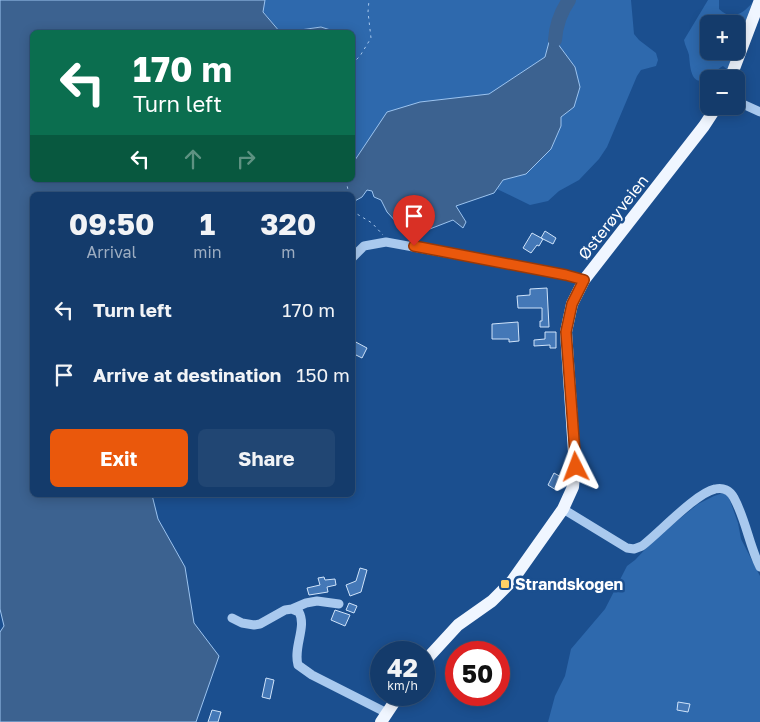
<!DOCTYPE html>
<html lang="en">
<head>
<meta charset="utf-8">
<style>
	:root { --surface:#143b6b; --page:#214673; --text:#f1f3f6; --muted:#9dadc1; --line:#33557e; --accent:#ea580c }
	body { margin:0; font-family:"Golos Text",sans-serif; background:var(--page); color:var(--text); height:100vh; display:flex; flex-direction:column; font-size:19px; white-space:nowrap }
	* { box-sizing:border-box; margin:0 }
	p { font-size:16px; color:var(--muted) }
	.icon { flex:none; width:28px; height:28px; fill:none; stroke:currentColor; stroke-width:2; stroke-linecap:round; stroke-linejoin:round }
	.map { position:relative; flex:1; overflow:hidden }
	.side { position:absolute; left:30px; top:192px; width:325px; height:305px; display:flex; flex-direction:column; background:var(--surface); border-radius:8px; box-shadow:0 2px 12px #0003,0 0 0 1px var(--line) }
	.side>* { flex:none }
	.top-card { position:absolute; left:30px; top:30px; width:325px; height:152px; border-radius:8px; box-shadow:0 2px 12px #0003,0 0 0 1px var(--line); background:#0b6e4f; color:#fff; overflow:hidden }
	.controls { position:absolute; left:700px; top:15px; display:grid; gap:10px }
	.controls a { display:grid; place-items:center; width:45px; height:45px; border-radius:8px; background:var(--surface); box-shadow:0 2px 12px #0003,0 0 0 1px var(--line); font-size:25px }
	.speed { position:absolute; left:370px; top:641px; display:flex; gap:10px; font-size:25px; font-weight:700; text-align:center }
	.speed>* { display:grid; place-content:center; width:65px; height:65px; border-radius:50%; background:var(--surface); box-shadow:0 2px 12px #0003,0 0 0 1px var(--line); line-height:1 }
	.speed small { font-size:12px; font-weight:400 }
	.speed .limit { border:8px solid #d22; background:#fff; color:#111 }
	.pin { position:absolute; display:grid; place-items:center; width:42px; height:42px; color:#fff; margin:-51px -21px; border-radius:50% 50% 50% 0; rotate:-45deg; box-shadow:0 0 5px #0007 }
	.pin .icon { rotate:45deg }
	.me { position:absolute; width:55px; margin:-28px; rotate:357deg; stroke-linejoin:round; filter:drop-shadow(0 0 4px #0008) }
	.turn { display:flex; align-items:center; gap:18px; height:105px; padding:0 20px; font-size:22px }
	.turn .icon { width:65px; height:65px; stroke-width:2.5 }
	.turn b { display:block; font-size:35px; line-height:42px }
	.lanes { display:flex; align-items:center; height:48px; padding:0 20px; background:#0003; justify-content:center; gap:25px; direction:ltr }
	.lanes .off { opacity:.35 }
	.eta { display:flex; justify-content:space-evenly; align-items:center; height:85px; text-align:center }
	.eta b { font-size:30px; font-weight:700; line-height:35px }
	.primary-button { display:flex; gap:10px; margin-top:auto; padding:10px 20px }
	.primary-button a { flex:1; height:58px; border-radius:8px; background:var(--accent); color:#fff; font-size:20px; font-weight:700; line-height:58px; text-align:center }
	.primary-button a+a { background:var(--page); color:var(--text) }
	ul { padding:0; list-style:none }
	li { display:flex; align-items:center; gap:15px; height:65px; padding:0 20px }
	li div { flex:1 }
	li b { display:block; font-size:19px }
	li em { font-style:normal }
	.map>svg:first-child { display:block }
	.green { fill:#2e69ad }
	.water { fill:#3c6290; stroke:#9cc4f0 }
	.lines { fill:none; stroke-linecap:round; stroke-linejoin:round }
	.river { stroke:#3c6290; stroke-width:14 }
	.building { fill:#4478b7; stroke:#cfe3fa }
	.path { stroke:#a9c9ee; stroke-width:1; stroke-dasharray:2.5 4; stroke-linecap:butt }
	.minor { stroke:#a9c9ee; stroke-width:9 }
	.major { stroke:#f0f6ff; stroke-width:12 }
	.route-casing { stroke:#983908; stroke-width:12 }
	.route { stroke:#ea580c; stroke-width:9 }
	.poi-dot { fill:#ffd166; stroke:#1b4f8f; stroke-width:2 }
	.labels { text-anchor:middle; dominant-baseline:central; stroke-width:5; stroke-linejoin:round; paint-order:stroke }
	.street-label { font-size:16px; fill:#fff; stroke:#1b4f8f }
	.poi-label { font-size:16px; font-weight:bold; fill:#fff; stroke:#1b4f8f; text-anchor:start }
</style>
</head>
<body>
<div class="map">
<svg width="760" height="722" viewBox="0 0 760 722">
	<rect width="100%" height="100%" fill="#1b4f8f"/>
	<!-- green -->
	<path class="green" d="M265 0H631L634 34 639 40 656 53 658 60 656 66 641 70 637 76 607 147 599 159 579 180 559 191 548 201 530 205 497 189 503 180 526 174 551 149 561 126 560 117 575 67 555 40 549 43 545 57 490 94 420 102 363 148 353 163 352 32H337L321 27 280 32 263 11Z
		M708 0H719V9C731 21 743 14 752 3L736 49V24H709V51H736L729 71 723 66C717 69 713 75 707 78 690 89 690 63 689 55 688 50 685 46 684 40Z
		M723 493 728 495 738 523 741 539 760 576V722H548L555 696 565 676 571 649 605 609 627 566 635 560 657 537 698 504 714 496Z"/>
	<!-- water -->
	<path class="water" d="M0 0H265L263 12 280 32H32V180H295L296 182 311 180H352L353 163 387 112 420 102 489 94 545 57 549 42 555 40 575 67 580 87 574 107 561 117V126L551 149 526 174 503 180 494 193 456 206 466 222 463 228 453 220 422 232 398 224 387 212 381 200 374 197 372 191 367 190 362 197 353 202 352 195H32V495H152L158 519 185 567 194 623 219 656 196 722H0V632L4 626 0 609Z
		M321 27 337 32H286Z"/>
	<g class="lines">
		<!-- river -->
		<path class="river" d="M555 40C556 25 560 13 569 0"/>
	</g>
	<!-- building -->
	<path class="building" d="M545 231 556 238 553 244 541 238Z
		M532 233 543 239 539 246 537 245 531 253 523 248Z
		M547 288 549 327H540V321H542V308H518L517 296 530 295V289Z
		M518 322 519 341 509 342V339H492V324Z
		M545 332H556V348H550V345L534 346V340L545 339Z
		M352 340 367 348 362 358 352 353Z
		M554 473 563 478 556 490 548 485Z
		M360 568 367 570 361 592 350 596 346 585 356 581Z
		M324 577 325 580 335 579 336 585 327 587 328 592 309 595 307 588 320 585 318 578Z
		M349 603 357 606 354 613 346 610Z
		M335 610 350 615 345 626 331 620Z
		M266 678 274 680 270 699 262 697Z
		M678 702 690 704 688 712 677 710Z
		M212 710 221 712 218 722H208Z"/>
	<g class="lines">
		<!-- path -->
		<path class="path" d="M352 64 360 56 371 38 368 12 369 0
			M346 180 349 195
			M352 211 372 223 383 235"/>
		<!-- minor -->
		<path class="minor" d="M736 101 760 112
			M352 258 364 246 386 242 566 275 584 280
			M563 509 627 548 634 549 642 546C659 533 696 493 715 489 723 487 730 490 734 498 746 520 749 545 760 567
			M292 609 299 612C307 627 293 647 298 665L312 675 387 713
			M232 618 242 623 254 625 260 624 285 610 292 609 306 603 317 601 339 604"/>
		<!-- major -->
		<path class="major" d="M730 79 760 0
			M424 662 458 625 492 601 512 581 563 509 573 487 575 467 566 332 572 304 584 280 704 126 717 106
			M381 722 399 695"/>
	</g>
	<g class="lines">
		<!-- route casing -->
		<g class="route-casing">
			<path id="route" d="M414 246 566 275 584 280 572 304 566 332 576 467"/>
		</g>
		<!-- route -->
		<use href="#route" class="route"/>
	</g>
	<!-- markers -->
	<rect class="poi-dot" x="500" y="579" width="10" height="10" rx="2.5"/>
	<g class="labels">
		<!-- street labels -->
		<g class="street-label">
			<text transform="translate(613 217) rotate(-52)">Østerøyveien</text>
		</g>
		<!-- poi labels -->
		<g class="poi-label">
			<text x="515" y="584">Strandskogen</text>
		</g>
	</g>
</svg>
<div class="controls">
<a>+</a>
<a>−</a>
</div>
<div class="speed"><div>42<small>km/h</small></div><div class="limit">50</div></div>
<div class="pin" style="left:414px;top:246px;background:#d93025"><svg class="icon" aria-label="arrive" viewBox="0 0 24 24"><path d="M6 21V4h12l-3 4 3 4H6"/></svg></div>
<svg class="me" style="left:576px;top:467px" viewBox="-20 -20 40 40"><path d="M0-17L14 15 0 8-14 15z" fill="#ea580c" stroke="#fff" stroke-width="4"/></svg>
<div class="top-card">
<div class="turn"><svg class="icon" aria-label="left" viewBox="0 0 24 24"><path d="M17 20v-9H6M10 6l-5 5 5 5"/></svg><div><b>170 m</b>Turn left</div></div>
<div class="lanes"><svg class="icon" aria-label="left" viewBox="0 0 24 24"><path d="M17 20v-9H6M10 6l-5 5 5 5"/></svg><svg class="icon off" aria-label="ahead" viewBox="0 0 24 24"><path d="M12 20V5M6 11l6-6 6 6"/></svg><svg class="icon off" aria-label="right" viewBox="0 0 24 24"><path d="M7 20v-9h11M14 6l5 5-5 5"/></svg></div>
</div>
<section class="side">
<div class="eta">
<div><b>09:50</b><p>Arrival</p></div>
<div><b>1</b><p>min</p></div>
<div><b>320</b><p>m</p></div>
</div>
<ul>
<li><svg class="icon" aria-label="left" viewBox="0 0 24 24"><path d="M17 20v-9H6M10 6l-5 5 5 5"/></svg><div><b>Turn left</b></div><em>170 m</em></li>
<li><svg class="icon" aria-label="arrive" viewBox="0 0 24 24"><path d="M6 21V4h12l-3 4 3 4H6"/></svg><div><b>Arrive at destination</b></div><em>150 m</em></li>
</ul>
<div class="primary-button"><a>Exit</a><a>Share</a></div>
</section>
</div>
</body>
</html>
